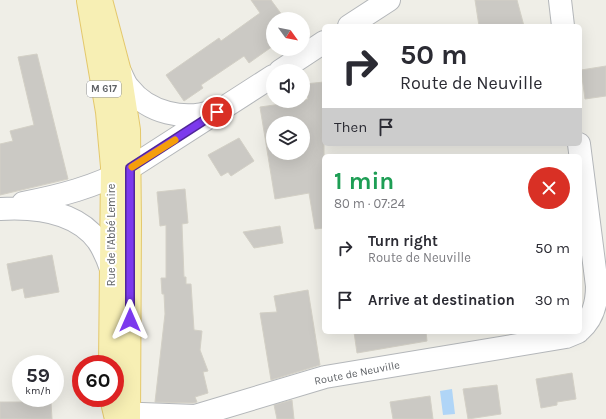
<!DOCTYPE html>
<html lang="en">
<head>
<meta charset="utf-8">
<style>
	:root { --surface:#fff; --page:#f7f7f7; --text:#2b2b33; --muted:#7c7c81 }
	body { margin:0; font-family:Karla,sans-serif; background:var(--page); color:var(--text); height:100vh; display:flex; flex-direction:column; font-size:15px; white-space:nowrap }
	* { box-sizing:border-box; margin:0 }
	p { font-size:13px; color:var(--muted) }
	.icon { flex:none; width:22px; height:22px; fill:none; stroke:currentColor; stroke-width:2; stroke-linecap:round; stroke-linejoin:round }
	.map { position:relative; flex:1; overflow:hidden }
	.drawer { position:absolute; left:322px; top:154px; width:260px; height:180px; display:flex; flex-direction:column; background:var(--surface); border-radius:6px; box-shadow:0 4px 16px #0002 }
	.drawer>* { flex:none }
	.banner { position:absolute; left:322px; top:24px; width:260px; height:122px; border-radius:6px; box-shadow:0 4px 16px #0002; background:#fff; color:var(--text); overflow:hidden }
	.needle { width:26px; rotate:123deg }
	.controls { position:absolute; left:266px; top:12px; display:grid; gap:8px }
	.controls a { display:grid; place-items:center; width:44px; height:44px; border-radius:50%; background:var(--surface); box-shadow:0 4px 16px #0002; font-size:20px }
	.speed { position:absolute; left:12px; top:355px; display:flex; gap:8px; font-size:20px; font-weight:700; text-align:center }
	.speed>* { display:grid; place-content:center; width:52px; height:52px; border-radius:50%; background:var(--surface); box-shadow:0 4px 16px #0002; line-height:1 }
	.speed small { font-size:10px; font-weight:400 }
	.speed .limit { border:6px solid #d22; background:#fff; color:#111 }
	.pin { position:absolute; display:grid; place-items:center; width:34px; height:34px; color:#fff; margin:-17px; border:2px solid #fff; border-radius:50%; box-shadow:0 1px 4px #0007 }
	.me { position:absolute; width:44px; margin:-22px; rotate:0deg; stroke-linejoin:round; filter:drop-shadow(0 0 3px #0008) }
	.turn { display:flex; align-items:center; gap:14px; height:84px; padding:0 12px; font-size:18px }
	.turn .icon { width:52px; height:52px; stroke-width:2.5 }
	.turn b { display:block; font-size:28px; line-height:34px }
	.then { display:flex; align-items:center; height:38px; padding:0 12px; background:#0003; gap:8px; font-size:15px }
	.round { display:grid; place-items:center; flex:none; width:42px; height:42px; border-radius:21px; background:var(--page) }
	.head { display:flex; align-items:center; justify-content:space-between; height:68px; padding:0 12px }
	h1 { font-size:24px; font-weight:700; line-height:30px; color:#1e9e55 }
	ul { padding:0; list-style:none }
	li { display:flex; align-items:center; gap:12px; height:52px; padding:0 12px }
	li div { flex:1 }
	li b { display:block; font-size:15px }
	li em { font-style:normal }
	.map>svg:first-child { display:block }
	.water { fill:#b0d5f7 }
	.building { fill:#cbc9c4; stroke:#d3d0c6; fill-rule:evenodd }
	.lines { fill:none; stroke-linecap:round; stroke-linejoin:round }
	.minor-casing { stroke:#b4b7ba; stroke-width:24 }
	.tertiary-casing { stroke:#b4b7ba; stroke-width:24 }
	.secondary-casing { stroke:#b3b6ba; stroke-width:24 }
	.primary-casing { stroke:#e4c86c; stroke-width:24 }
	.minor { stroke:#fff; stroke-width:22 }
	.tertiary { stroke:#fff; stroke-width:22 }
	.secondary { stroke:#fff; stroke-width:22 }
	.primary { stroke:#f7efb4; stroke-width:22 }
	.route-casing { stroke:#51269a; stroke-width:10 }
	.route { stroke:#7c3aed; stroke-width:7 }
	.slow { stroke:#f59e0b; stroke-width:7 }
	.labels { text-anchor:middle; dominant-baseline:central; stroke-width:4; stroke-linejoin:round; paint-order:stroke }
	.shield { fill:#fff; stroke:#8f9194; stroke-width:1 }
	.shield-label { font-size:10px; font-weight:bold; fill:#5f6266 }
	.street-label { font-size:11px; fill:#5f6266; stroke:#fff }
</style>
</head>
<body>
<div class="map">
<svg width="606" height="419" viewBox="0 0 606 419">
	<rect width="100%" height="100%" fill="#efeee7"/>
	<!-- water -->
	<path class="water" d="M452 389 455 414 443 415 440 391Z"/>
	<!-- building -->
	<path class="building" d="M251 0H271L285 19H273V46L249 63 244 56 201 85 203 88 184 101 166 75 219 38 221 41 260 13Z
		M475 0H517L524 26H479Z
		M37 54 68 179 0 195V144L13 141 10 131 34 125 18 57Z
		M606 66V96L585 99 581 70Z
		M324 82V228L315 229 309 193 275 199 260 107 303 101 308 99 305 84ZM273 123H303V153H273Z
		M239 138 254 161 231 176 228 172 221 176 208 155Z
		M185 189 188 223 182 224 184 277H186V284H191L194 330 202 331 200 350 208 371 203 372 208 393 195 397 197 402 193 403 155 402 165 314 164 294H162L161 278H166V225L160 226 157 192Z
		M280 226 283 243 254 248 243 232Z
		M52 255 59 292 25 298 23 288 12 291 7 264Z
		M308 290 320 365 271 380 260 313 277 312 274 296Z
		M354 332H426L427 341 357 353Z
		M572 373 576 399 557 402V405L541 408 536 379Z
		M497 385 501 414 468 419 463 389Z
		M430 396 433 419H393L390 402Z
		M292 400 294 419H277L274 405Z
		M0 402H51L52 419H0Z"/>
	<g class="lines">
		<!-- minor casing -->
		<g class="minor-casing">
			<path id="minor" d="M560 0 563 26
				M579 144 597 286C597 303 593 319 580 330
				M115 413 195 416 325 377 566 337 578 332"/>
		</g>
		<!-- tertiary casing -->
		<g class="tertiary-casing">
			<path id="tertiary" d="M349 26 389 0
				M280 71 324 42
				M120 72C123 77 125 84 129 88 148 113 185 121 213 111
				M130 168 273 76"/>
		</g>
		<!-- secondary casing -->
		<g class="secondary-casing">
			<path id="secondary" d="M23 203C60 196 94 187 128 169
				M0 209C34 207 76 211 98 241 104 250 108 260 111 269"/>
		</g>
		<!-- primary casing -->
		<g class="primary-casing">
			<path id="primary" d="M101 0 120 72 129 130 130 224 129 419
				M88 1 107 112 112 167 110 364
				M111 398 116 419"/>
		</g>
		<!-- minor -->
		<use href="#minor" class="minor"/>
		<!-- tertiary -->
		<use href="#tertiary" class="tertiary"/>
		<!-- secondary -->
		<use href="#secondary" class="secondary"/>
		<!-- primary -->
		<use href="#primary" class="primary"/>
	</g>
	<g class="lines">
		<!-- route casing -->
		<g class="route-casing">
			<path id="route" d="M130 320V168L217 112"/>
		</g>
		<!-- route -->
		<use href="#route" class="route"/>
		<!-- slow -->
		<path class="slow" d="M132 167 175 140"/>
	</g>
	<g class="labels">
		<!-- shield labels -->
		<rect class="shield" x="87" y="81" width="34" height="16" rx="3"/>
		<g class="shield-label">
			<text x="104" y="89">M 617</text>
		</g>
		<!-- street labels -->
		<g class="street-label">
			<text transform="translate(111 235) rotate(-90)">Rue de l'Abbé Lemire</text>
			<text transform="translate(357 373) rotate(-11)">Route de Neuville</text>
		</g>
	</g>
</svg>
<div class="controls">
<a><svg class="needle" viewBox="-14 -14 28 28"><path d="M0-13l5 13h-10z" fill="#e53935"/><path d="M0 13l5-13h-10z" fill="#7c7c81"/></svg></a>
<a><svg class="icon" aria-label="sound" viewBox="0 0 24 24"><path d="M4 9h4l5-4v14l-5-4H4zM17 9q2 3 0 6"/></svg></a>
<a><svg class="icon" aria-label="layers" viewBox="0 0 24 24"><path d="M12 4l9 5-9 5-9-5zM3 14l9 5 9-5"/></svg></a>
</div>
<div class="speed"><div>59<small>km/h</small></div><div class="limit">60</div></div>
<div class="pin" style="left:217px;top:112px;background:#d93025"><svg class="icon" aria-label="arrive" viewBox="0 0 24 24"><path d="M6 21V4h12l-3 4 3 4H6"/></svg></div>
<svg class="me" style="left:130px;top:320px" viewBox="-20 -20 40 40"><path d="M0-17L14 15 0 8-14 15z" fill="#7c3aed" stroke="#fff" stroke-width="4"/></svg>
<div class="banner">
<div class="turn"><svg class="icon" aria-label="right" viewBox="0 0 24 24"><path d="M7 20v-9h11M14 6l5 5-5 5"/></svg><div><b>50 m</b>Route de Neuville</div></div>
<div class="then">Then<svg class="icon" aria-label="arrive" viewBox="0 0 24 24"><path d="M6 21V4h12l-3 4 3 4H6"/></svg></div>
</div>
<section class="drawer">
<div class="head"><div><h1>1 min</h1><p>80 m · 07:24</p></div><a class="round" style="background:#d93025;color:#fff"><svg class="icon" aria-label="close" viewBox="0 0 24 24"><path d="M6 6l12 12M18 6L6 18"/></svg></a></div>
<ul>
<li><svg class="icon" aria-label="right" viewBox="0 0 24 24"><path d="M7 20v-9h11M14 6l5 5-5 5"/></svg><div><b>Turn right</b><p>Route de Neuville</p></div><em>50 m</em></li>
<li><svg class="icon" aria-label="arrive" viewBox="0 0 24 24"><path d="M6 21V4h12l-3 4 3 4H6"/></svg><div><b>Arrive at destination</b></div><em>30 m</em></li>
</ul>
</section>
</div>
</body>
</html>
